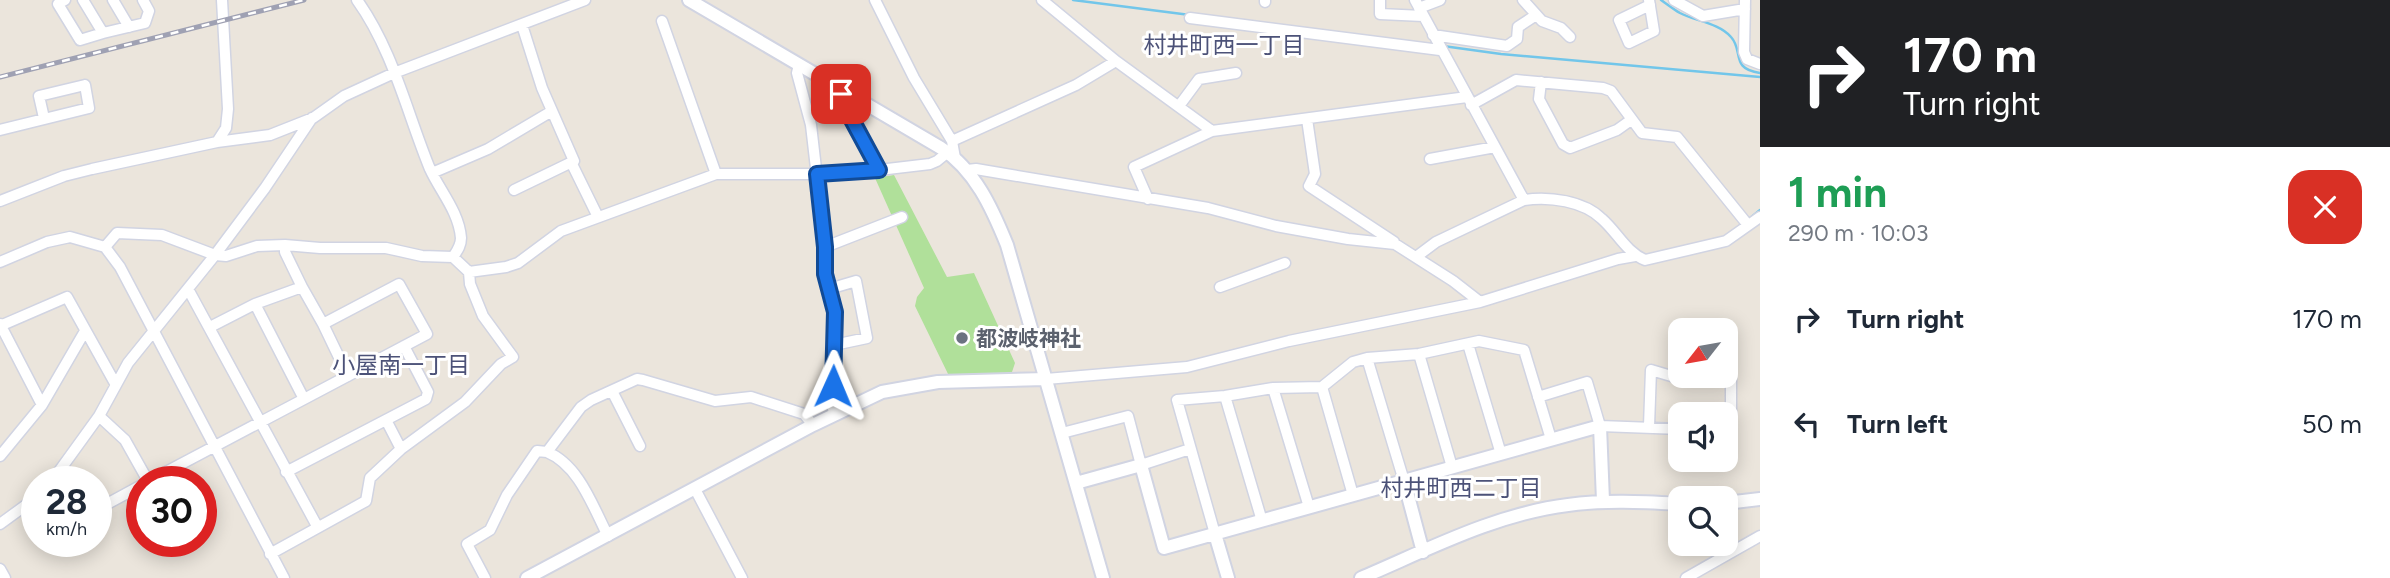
<!DOCTYPE html>
<html lang="en">
<head>
<meta charset="utf-8">
<style>
	:root { --surface:#fff; --page:#f6f6f7; --text:#1f2937; --muted:#747a83 }
	body { margin:0; font-family:Figtree,"Noto Sans JP",sans-serif; background:var(--page); color:var(--text); height:100vh; display:flex; flex-direction:column; font-size:26px; white-space:nowrap }
	* { box-sizing:border-box; margin:0 }
	p { font-size:23px; color:var(--muted) }
	.icon { flex:none; width:38px; height:38px; fill:none; stroke:currentColor; stroke-width:2; stroke-linecap:round; stroke-linejoin:round }
	.map { position:relative; flex:1; overflow:hidden }
	.panel { display:flex; flex-direction:column; background:var(--surface); width:630px }
	.panel>* { flex:none }
	.guide { background:#202124; color:#fff; overflow:hidden }
	.needle { width:46px; rotate:239deg }
	.tools { position:absolute; left:1668px; top:318px; display:grid; gap:14px }
	.tools a { display:grid; place-items:center; width:70px; height:70px; border-radius:14px; background:var(--surface); box-shadow:0 4px 18px #0003; font-size:35px }
	.speed { position:absolute; left:21px; top:466px; display:flex; gap:14px; font-size:35px; font-weight:700; text-align:center }
	.speed>* { display:grid; place-content:center; width:91px; height:91px; border-radius:50%; background:var(--surface); box-shadow:0 4px 18px #0003; line-height:1 }
	.speed small { font-size:18px; font-weight:400 }
	.speed .limit { border:10px solid #d22; background:#fff; color:#111 }
	.pin { position:absolute; display:grid; place-items:center; width:60px; height:60px; color:#fff; margin:-30px; border-radius:14px; box-shadow:0 4px 10px #0006 }
	.me { position:absolute; width:77px; margin:-38px; rotate:1deg; stroke-linejoin:round; filter:drop-shadow(0 0 5px #0008) }
	.turn { display:flex; align-items:center; gap:24px; height:147px; padding:0 28px; font-size:32px }
	.turn .icon { width:91px; height:91px; stroke-width:2.5 }
	.turn b { display:block; font-size:49px; line-height:60px }
	.round { display:grid; place-items:center; flex:none; width:74px; height:74px; border-radius:21px; background:var(--page) }
	.overview { display:flex; align-items:center; justify-content:space-between; height:119px; padding:0 28px }
	h1 { font-size:42px; font-weight:700; line-height:52px; color:#1e9e55 }
	ul { padding:0; list-style:none }
	li { display:flex; align-items:center; gap:21px; height:105px; padding:0 28px }
	li div { flex:1 }
	li b { display:block; font-size:26px }
	li em { font-style:normal }
	main { display:flex; flex:1; min-height:0 }
	.map>svg:first-child { display:block }
	.green { fill:#b0e09a }
	.lines { fill:none; stroke-linecap:round; stroke-linejoin:round }
	.stream { stroke:#72c6ea; stroke-width:2.5 }
	.minor-casing { stroke:#d1d4e2; stroke-width:13 }
	.tertiary-casing { stroke:#d1d4e2; stroke-width:16 }
	.minor { stroke:#fff; stroke-width:10 }
	.tertiary { stroke:#fff; stroke-width:12 }
	.rail-casing { stroke:#9fa1b3; stroke-width:5 }
	.rail { stroke:#fff; stroke-width:2.5; stroke-dasharray:8; stroke-linecap:butt }
	.route-casing { stroke:#114b97; stroke-width:18 }
	.route { stroke:#1a73e8; stroke-width:12 }
	.worship-dot { fill:#6b7280; stroke:#fff; stroke-width:2.5 }
	.labels { text-anchor:middle; dominant-baseline:central; stroke-width:6; stroke-linejoin:round; paint-order:stroke }
	.worship-label { font-size:21px; font-weight:bold; fill:#5b616d; stroke:#fff; text-anchor:start }
	.neighbourhood-label { font-size:23px; fill:#4c5278; stroke:#fff }
</style>
</head>
<body>
<main>
<div class="map">
<svg width="1760" height="578" viewBox="0 0 1760 578">
	<rect width="100%" height="100%" fill="#ebe5dc"/>
	<!-- green -->
	<path class="green" d="M894 175 947 277 974 273 1015 363 1012 372 1005 375 949 376 915 306 917 297 924 288 875 178Z"/>
	<g class="lines">
		<!-- stream -->
		<path class="stream" d="M1073 0 1190 15
			M1661 0C1667 4 1673 9 1680 13 1695 21 1719 23 1731 37 1744 51 1730 69 1760 73
			M1443 46 1501 54 1760 77
			M1749 219 1760 210"/>
		<!-- minor casing -->
		<g class="minor-casing">
			<path id="minor" d="M65 0 58 4 80 40 103 33
				M83 0 103 33 145 23 149 11 143 0
				M113 0 129 27
				M357 0C393 50 407 113 430 169 440 191 459 212 461 238 461 246 457 251 453 257
				M875 0 914 78 952 141 955 158
				M1042 0 1116 61 1212 131
				M1380 0V14L1423 16
				M1415 0 1524 200
				M1523 0 1542 21 1561 28 1570 37
				M1649 0 1654 31 1629 43 1619 20 1650 5
				M1674 0 1703 16 1745 9
				M1745 0 1744 52 1747 59 1760 64
				M1265 2V0
				M1419 8 1440 0
				M1190 18 1440 50
				M662 21 716 174
				M1433 35 1507 46 1517 39 1518 27 1536 15
				M799 65 797 73 811 125 825 247 826 274 835 311 832 406 835 414
				M1541 82 1539 99 1563 144 1570 148 1617 130 1631 120
				M842 90 844 105 879 170
				M1471 105 1516 80 1603 88 1611 91 1642 133 1677 137 1748 225
				M1179 106 1199 79 1236 73
				M1307 119 1315 174 1309 186 1394 242
				M0 130 89 108 85 85 39 96 44 118
				M952 141 1076 85 1116 61
				M217 142 226 128 228 109 222 0
				M1430 159 1495 147
				M571 162 598 217
				M967 170 976 169 1208 208 1276 226 1348 239 1395 244 1453 281 1480 302
				M432 173 488 149 552 111
				M514 190 574 161 542 88 522 25
				M1148 199 1134 167 1212 131 1467 97
				M0 201 64 176 92 169 217 142 270 135 313 118 344 96 394 73 585 0
				M285 245V252L302 287
				M105 247 117 233 162 235 215 255 226 256 257 246 285 245 320 248H386L422 256 453 257 469 272 470 284 483 316 513 357 501 364 465 402 401 449 370 478 366 501 270 554
				M825 247 902 217
				M1416 257 1436 242 1524 200C1549 196 1584 201 1602 219 1617 232 1626 252 1645 260L1726 241 1760 217
				M0 262 47 242 70 237 105 247 120 267 284 578
				M469 272 506 267 518 263 561 231 716 174H817L879 170 930 164 937 161 948 152
				M1220 287 1285 263
				M188 289 317 526
				M829 289 856 281 867 338 834 345
				M255 304 304 399
				M0 324 42 405
				M323 324 348 376
				M0 326 67 297 116 385
				M1468 344 1501 454
				M1419 354 1452 467
				M1367 358 1404 481
				M1046 379 1187 367 1289 341 1480 302 1618 259 1635 256
				M1322 387 1353 495
				M1273 388 1309 507
				M612 391 640 446
				M1225 396 1262 521
				M1538 397 1587 382 1600 426 1680 429
				M99 416 125 440 148 481
				M386 420 401 449
				M1649 426 1651 370 1678 378 1731 379V433L1726 432
				M1062 433 1128 416 1141 465 1190 449
				M547 452C579 465 593 507 608 536
				M0 456 42 405 85 331
				M286 472 426 399 428 392 404 346
				M52 481 99 416 128 363 215 255 265 188 312 118
				M149 481 427 334 399 284 323 324 302 287 255 304 210 327
				M695 489 742 578
				M96 510 142 485
				M0 524 37 497
				M1215 534 1177 400 1225 396 1273 388 1322 387 1353 362 1367 358 1419 354 1479 341 1524 350 1551 439
				M0 569 5 578
				M485 578 467 544 490 530 507 495 537 451 547 452 581 407 591 400 637 379 643 380 715 401 751 397 804 414 813 425
				M1686 578 1760 536"/>
		</g>
		<!-- tertiary casing -->
		<g class="tertiary-casing">
			<path id="tertiary" d="M689 0 941 148C975 170 992 208 1007 245L1103 578
				M1404 481 1423 552
				M1076 483 1141 465 1164 548 1600 426 1603 501
				M1726 503 1760 499
				M1215 534 1228 578
				M527 578 813 425 882 392 938 382 1046 379
				M1361 578C1427 550 1495 514 1568 505 1605 500 1642 502 1680 504"/>
		</g>
		<!-- minor -->
		<use href="#minor" class="minor"/>
		<!-- tertiary -->
		<use href="#tertiary" class="tertiary"/>
		<!-- rail casing -->
		<g class="rail-casing">
			<path id="rail" d="M0 77 304 0"/>
		</g>
		<!-- rail -->
		<use href="#rail" class="rail"/>
	</g>
	<g class="lines">
		<!-- route casing -->
		<g class="route-casing">
			<path id="route" d="M833 386 835 312 825 274V247L817 174 879 170 844 105 841 94"/>
		</g>
		<!-- route -->
		<use href="#route" class="route"/>
	</g>
	<!-- markers -->
	<circle class="worship-dot" cx="962" cy="338" r="7"/>
	<g class="labels">
		<!-- worship labels -->
		<g class="worship-label">
			<text x="976" y="338">都波岐神社</text>
		</g>
		<!-- neighbourhood labels -->
		<g class="neighbourhood-label">
			<text x="1224" y="45">村井町西一丁目</text>
			<text x="401" y="365">小屋南一丁目</text>
			<text x="1461" y="488">村井町西二丁目</text>
		</g>
	</g>
</svg>
<div class="tools">
<a><svg class="needle" viewBox="-14 -14 28 28"><path d="M0-13l5 13h-10z" fill="#e53935"/><path d="M0 13l5-13h-10z" fill="#747a83"/></svg></a>
<a><svg class="icon" aria-label="sound" viewBox="0 0 24 24"><path d="M4 9h4l5-4v14l-5-4H4zM17 9q2 3 0 6"/></svg></a>
<a><svg class="icon" aria-label="search" viewBox="0 0 24 24"><circle cx="10" cy="10" r="6"/><path d="M15 15l6 6"/></svg></a>
</div>
<div class="speed"><div>28<small>km/h</small></div><div class="limit">30</div></div>
<div class="pin" style="left:841px;top:94px;background:#d93025"><svg class="icon" aria-label="arrive" viewBox="0 0 24 24"><path d="M6 21V4h12l-3 4 3 4H6"/></svg></div>
<svg class="me" style="left:833px;top:386px" viewBox="-20 -20 40 40"><path d="M0-17L14 15 0 8-14 15z" fill="#1a73e8" stroke="#fff" stroke-width="4"/></svg>
</div>
<section class="panel">
<div class="guide">
<div class="turn"><svg class="icon" aria-label="right" viewBox="0 0 24 24"><path d="M7 20v-9h11M14 6l5 5-5 5"/></svg><div><b>170 m</b>Turn right</div></div>
</div>
<div class="overview"><div><h1>1 min</h1><p>290 m · 10:03</p></div><a class="round" style="background:#d93025;color:#fff"><svg class="icon" aria-label="close" viewBox="0 0 24 24"><path d="M6 6l12 12M18 6L6 18"/></svg></a></div>
<ul>
<li><svg class="icon" aria-label="right" viewBox="0 0 24 24"><path d="M7 20v-9h11M14 6l5 5-5 5"/></svg><div><b>Turn right</b></div><em>170 m</em></li>
<li><svg class="icon" aria-label="left" viewBox="0 0 24 24"><path d="M17 20v-9H6M10 6l-5 5 5 5"/></svg><div><b>Turn left</b></div><em>50 m</em></li>
</ul>
</section>
</main>
</body>
</html>
